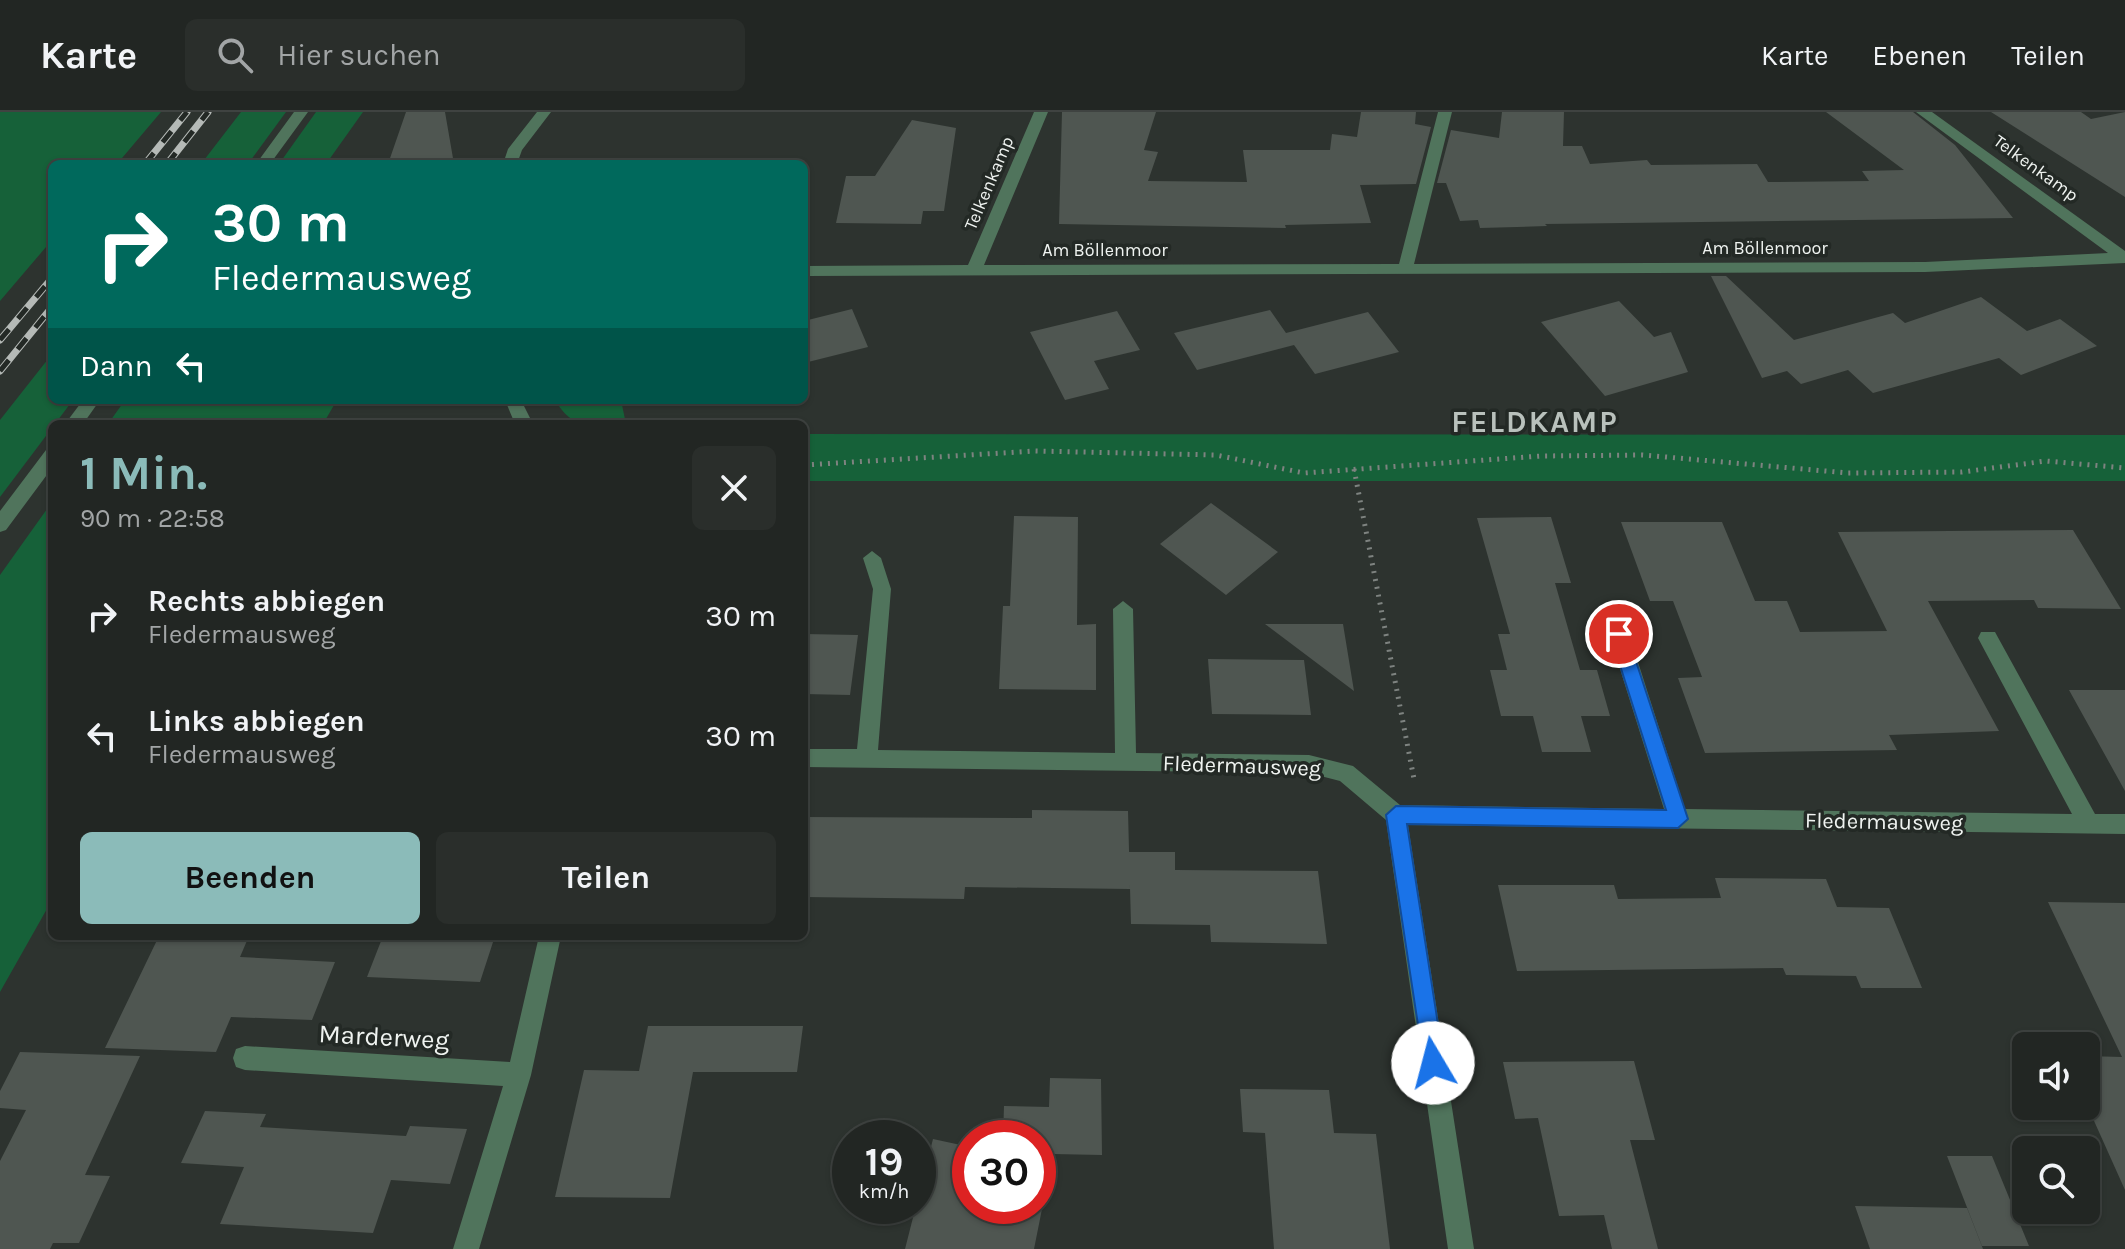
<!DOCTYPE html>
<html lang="de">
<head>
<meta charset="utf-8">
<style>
	:root { --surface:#222623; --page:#2a2e2b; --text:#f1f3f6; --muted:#a2a5a6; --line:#3f4341; --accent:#8bbbb9 }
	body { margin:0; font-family:Karla,sans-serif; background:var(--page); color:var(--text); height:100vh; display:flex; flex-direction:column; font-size:30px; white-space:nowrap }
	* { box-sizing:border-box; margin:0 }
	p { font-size:26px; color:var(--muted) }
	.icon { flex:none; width:44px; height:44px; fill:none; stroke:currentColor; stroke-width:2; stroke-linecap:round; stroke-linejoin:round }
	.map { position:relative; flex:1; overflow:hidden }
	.details { position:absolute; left:48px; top:308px; width:760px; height:520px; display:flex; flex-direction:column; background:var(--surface); border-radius:12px; box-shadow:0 2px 6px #0004,0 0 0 2px var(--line) }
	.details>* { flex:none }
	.top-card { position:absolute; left:48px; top:48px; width:760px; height:244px; border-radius:12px; box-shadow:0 2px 6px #0004,0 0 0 2px var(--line); background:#00695c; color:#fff; overflow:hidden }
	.tools { position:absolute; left:2012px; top:920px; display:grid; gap:16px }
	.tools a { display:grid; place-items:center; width:88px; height:88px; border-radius:12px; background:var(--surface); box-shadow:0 2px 6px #0004,0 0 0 2px var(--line); font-size:40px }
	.speed { position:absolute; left:832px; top:1008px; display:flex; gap:16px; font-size:40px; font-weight:700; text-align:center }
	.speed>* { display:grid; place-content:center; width:104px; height:104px; border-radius:50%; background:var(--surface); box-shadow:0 2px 6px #0004,0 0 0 2px var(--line); line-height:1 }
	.speed small { font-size:20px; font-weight:400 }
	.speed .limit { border:12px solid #d22; background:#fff; color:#111 }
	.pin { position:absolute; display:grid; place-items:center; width:68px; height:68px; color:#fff; margin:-34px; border:4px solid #fff; border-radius:50%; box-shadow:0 2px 8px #0007 }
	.me { position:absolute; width:88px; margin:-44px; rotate:352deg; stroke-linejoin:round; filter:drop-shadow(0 0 6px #0008) }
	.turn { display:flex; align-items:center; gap:28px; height:168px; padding:0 32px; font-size:36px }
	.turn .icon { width:104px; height:104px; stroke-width:2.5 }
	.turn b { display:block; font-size:56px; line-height:68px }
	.then { display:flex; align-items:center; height:76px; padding:0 32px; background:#0003; gap:16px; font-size:30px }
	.round { display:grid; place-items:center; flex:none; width:84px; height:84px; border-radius:12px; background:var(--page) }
	.headline { display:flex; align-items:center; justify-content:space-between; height:136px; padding:0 32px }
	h1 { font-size:48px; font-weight:700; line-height:60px; color:var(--accent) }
	.cta { display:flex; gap:16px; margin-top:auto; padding:16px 32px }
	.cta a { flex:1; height:92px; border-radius:12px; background:var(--accent); color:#111; font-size:32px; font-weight:700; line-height:92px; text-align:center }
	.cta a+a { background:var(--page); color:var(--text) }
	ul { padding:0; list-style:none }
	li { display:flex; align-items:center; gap:24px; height:120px; padding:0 32px }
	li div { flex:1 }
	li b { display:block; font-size:30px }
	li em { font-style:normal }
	header { display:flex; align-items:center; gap:48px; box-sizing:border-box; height:112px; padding:0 40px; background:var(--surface); border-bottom:2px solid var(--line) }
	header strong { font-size:38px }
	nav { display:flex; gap:44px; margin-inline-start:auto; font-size:28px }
	.search { width:560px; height:72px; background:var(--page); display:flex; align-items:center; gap:20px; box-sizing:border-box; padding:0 28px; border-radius:12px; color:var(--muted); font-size:30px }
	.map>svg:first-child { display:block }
	.green { fill:#166139 }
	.building { fill:#4f5651 }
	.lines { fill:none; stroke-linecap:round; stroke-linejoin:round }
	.path { stroke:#7e8380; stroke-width:5; stroke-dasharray:2 6; stroke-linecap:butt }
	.street { fill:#50745c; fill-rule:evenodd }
	.rail-casing { stroke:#b5bab7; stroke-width:7 }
	.rail { stroke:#232925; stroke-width:5; stroke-dasharray:14; stroke-linecap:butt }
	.route { fill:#1a73e8; stroke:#114b97; stroke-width:2 }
	.labels { text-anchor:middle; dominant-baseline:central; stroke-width:7; stroke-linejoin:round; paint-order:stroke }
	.far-street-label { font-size:18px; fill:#eff3f0; stroke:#232925 }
	.street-label { font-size:22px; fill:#eff3f0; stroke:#232925 }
	.near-street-label { font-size:26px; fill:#eff3f0; stroke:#232925 }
	.district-label { font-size:30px; font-weight:bold; letter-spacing:2px; fill:#b9c1bc; stroke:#232925 }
</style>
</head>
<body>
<header>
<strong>Karte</strong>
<div class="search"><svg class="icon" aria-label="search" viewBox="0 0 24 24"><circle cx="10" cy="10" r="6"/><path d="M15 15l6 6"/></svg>Hier suchen</div>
<nav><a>Karte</a><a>Ebenen</a><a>Teilen</a></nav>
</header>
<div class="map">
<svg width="2125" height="1137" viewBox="0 0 2125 1137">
	<rect width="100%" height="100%" fill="#2d332f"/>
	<!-- green -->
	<path class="green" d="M0 0H161L117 52H52V128L0 189Z
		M241 0H286L248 52H201Z
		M316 0H363L326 52H279Z
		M52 242V288H73L0 385V308Z
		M125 288H337L323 312H108Z
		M555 288H621L626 312C591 312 575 321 555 288Z
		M804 322 2125 323V369H804Z
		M52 390V788L0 880V463Z"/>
	<!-- building -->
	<path class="building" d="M406 0H445L454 52H388Z
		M1062 0H1156L1144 38 1158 40 1148 69 1247 70 1243 38H1330L1332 22 1357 25 1361 0H1416L1415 12 1431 15 1416 72 1360 73 1371 111 1285 113 1286 116 1059 112Z
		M1502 0H1564L1563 34H1582L1590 52 1647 48 1651 53 1757 52 1768 70 1869 69 1862 59 1904 58 1826 0H1913L1955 33 2013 106 1545 112 1547 114 1480 116 1478 108 1460 109 1446 71H1437L1451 18 1499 26Z
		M1991 0H2081L2091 7 2125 0V85Z
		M912 8 956 16 944 99H923L921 112 836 111 846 64H875Z
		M1711 164H1726L1794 228 1893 201 1905 211 1981 185 2027 219 2060 207 2097 234 2021 263 1999 246 1873 281 1848 258 1801 272 1787 259 1762 266Z
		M1619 189 1654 225 1671 220 1688 260 1605 284 1541 210Z
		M852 197 868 235 804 251V209Z
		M1270 198 1286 221 1368 200 1399 240 1315 262 1294 233 1197 258 1174 221Z
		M1117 199 1140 238 1094 249 1109 277 1065 288 1030 220Z
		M1211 391 1278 440 1226 483 1160 432Z
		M1014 404 1078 405 1077 513 1096 512V578L999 577 1003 494H1010Z
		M1551 405 1571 471H1555L1580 558H1597L1610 604H1581L1591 640H1542L1533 604H1501L1490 558H1507L1498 522H1510L1477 406Z
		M1621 410H1722L1755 489H1787L1800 520 1887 519 1838 420 2073 418 2121 497 2038 496 2034 488 1928 489 1999 619 1889 623 1897 638 1705 641 1678 566 1702 565 1673 489H1650Z
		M1265 512H1343L1354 579Z
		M804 522 858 523 850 583 804 582Z
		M1208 547 1304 548 1311 603 1212 602Z
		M2069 578H2125V679Z
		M1032 698 1128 699 1130 777 965 775 964 787 804 785V705L1032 706Z
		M1129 740H1175V758L1318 759 1327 832 1211 830 1210 813 1131 812Z
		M1715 766 1826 767 1837 795 1889 796 1922 876H1861L1856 864 1786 863 1783 856 1517 859 1498 773H1614L1618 787 1721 786Z
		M2048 790 2125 791V1078L2086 991V944L2122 945Z
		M159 824H249L240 845 335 850 312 908 231 905 216 940 105 936Z
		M383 824H495L480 870 367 865Z
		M648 914H803L797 960H693L670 1086 555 1085 584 958 639 959Z
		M20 940 140 944 85 1063 110 1064 79 1131H53L50 1137H0V1049L26 998 0 996V979Z
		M1634 949 1655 1028H1630L1658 1137H1612L1604 1103 1559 1104 1538 1006 1515 1007 1503 950Z
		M1050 966 1101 967 1102 1043 1053 1042 1034 1137H905L933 1027 970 1035V1094H1038V1026H1003L1004 994 1049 995Z
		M1240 977 1329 978 1334 1021 1376 1022 1390 1137H1274L1265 1021 1243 1020Z
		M205 999 266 1002 260 1015 406 1024 410 1014 467 1017 450 1072 391 1068 373 1121 220 1112 244 1055 181 1051Z
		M1947 1044H1992L2029 1134H1982Z
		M1855 1094 1967 1096 1983 1137H1870Z"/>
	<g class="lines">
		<!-- path -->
		<path class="path" d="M804 353 1035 339 1216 343 1304 361 1541 344 1643 343 1848 361 1962 360 2046 349 2125 356
			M1354 357 1414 667"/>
		<!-- street -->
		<path class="street" d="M294 0H308L270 52H256Z
			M537 0H551L522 38 517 52H503L508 37Z
			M1034 0H1048L984 153 1399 152 1438 0H1452L1414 152 1925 150 2108 141 1916 0H1932L2125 139V151L1925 160 804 164V154L968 153Z
			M83 288H100L83 312H65Z
			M505 288H521L533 312H515Z
			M52 337V356L6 418 0 420V399L46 338Z
			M872 439 881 446 891 477 878 638 1115 641 1113 497 1123 489 1133 497 1136 641 1309 643 1353 654 1400 693 1664 697 1609 522 1612 516H1626L1629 522 1685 697 2072 702 1978 526 1981 520H1995L2095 702H2125V722L1408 713 1474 1137H1448L1386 708 1340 669 1309 661 804 655V637H857L873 477 863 446Z
			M539 824H561L531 963 479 1137H453L503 974 245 958 236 955 233 946 236 937 245 934 510 950Z"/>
		<!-- rail casing -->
		<g class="rail-casing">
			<path id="rail" d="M145 52 187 0
				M167 52 208 0
				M0 228 52 166
				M0 259 52 195"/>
		</g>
		<!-- rail -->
		<use href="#rail" class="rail"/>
	</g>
	<!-- route -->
	<path class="route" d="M1619 515 1627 522 1688 707 1678 716 1407 712 1444 951 1441 959 1433 962 1425 959 1386 703 1396 694 1666 698 1610 522Z"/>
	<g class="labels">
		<!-- far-street labels -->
		<g class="far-street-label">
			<text transform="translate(2036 56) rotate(36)">Telkenkamp</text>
			<text transform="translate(989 71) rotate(-67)">Telkenkamp</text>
			<text x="1765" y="136">Am Böllenmoor</text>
			<text x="1105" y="138">Am Böllenmoor</text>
		</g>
		<!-- street labels -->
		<g class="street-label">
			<text transform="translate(1242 654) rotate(2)">Fledermausweg</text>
			<text transform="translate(1884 710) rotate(1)">Fledermausweg</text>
		</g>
		<!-- near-street labels -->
		<g class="near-street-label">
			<text transform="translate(384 925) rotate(3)">Marderweg</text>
		</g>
		<!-- district labels -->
		<g class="district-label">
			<text x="1535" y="310">FELDKAMP</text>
		</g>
	</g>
</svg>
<div class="tools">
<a><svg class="icon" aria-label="sound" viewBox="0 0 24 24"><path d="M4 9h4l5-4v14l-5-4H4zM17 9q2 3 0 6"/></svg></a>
<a><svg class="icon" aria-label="search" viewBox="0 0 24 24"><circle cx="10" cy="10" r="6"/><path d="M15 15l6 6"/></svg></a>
</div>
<div class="speed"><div>19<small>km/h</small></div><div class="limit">30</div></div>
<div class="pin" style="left:1619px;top:522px;background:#d93025"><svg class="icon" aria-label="arrive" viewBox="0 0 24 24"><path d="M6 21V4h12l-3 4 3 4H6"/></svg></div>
<svg class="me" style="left:1433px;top:951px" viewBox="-20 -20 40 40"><circle r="19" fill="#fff"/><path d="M0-13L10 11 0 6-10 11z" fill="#1a73e8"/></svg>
<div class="top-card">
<div class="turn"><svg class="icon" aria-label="right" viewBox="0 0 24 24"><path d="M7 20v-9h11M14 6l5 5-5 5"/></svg><div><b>30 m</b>Fledermausweg</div></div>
<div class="then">Dann<svg class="icon" aria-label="left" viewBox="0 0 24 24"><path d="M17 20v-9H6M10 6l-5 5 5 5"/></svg></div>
</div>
<section class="details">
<div class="headline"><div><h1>1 Min.</h1><p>90 m · 22:58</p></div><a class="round"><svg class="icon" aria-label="close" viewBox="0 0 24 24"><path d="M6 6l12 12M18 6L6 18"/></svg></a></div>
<ul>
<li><svg class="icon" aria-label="right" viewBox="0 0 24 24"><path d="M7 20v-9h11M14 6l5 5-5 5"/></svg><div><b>Rechts abbiegen</b><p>Fledermausweg</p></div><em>30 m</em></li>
<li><svg class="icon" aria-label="left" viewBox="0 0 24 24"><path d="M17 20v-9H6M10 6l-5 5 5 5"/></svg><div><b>Links abbiegen</b><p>Fledermausweg</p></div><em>30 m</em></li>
</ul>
<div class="cta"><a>Beenden</a><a>Teilen</a></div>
</section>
</div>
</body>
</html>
